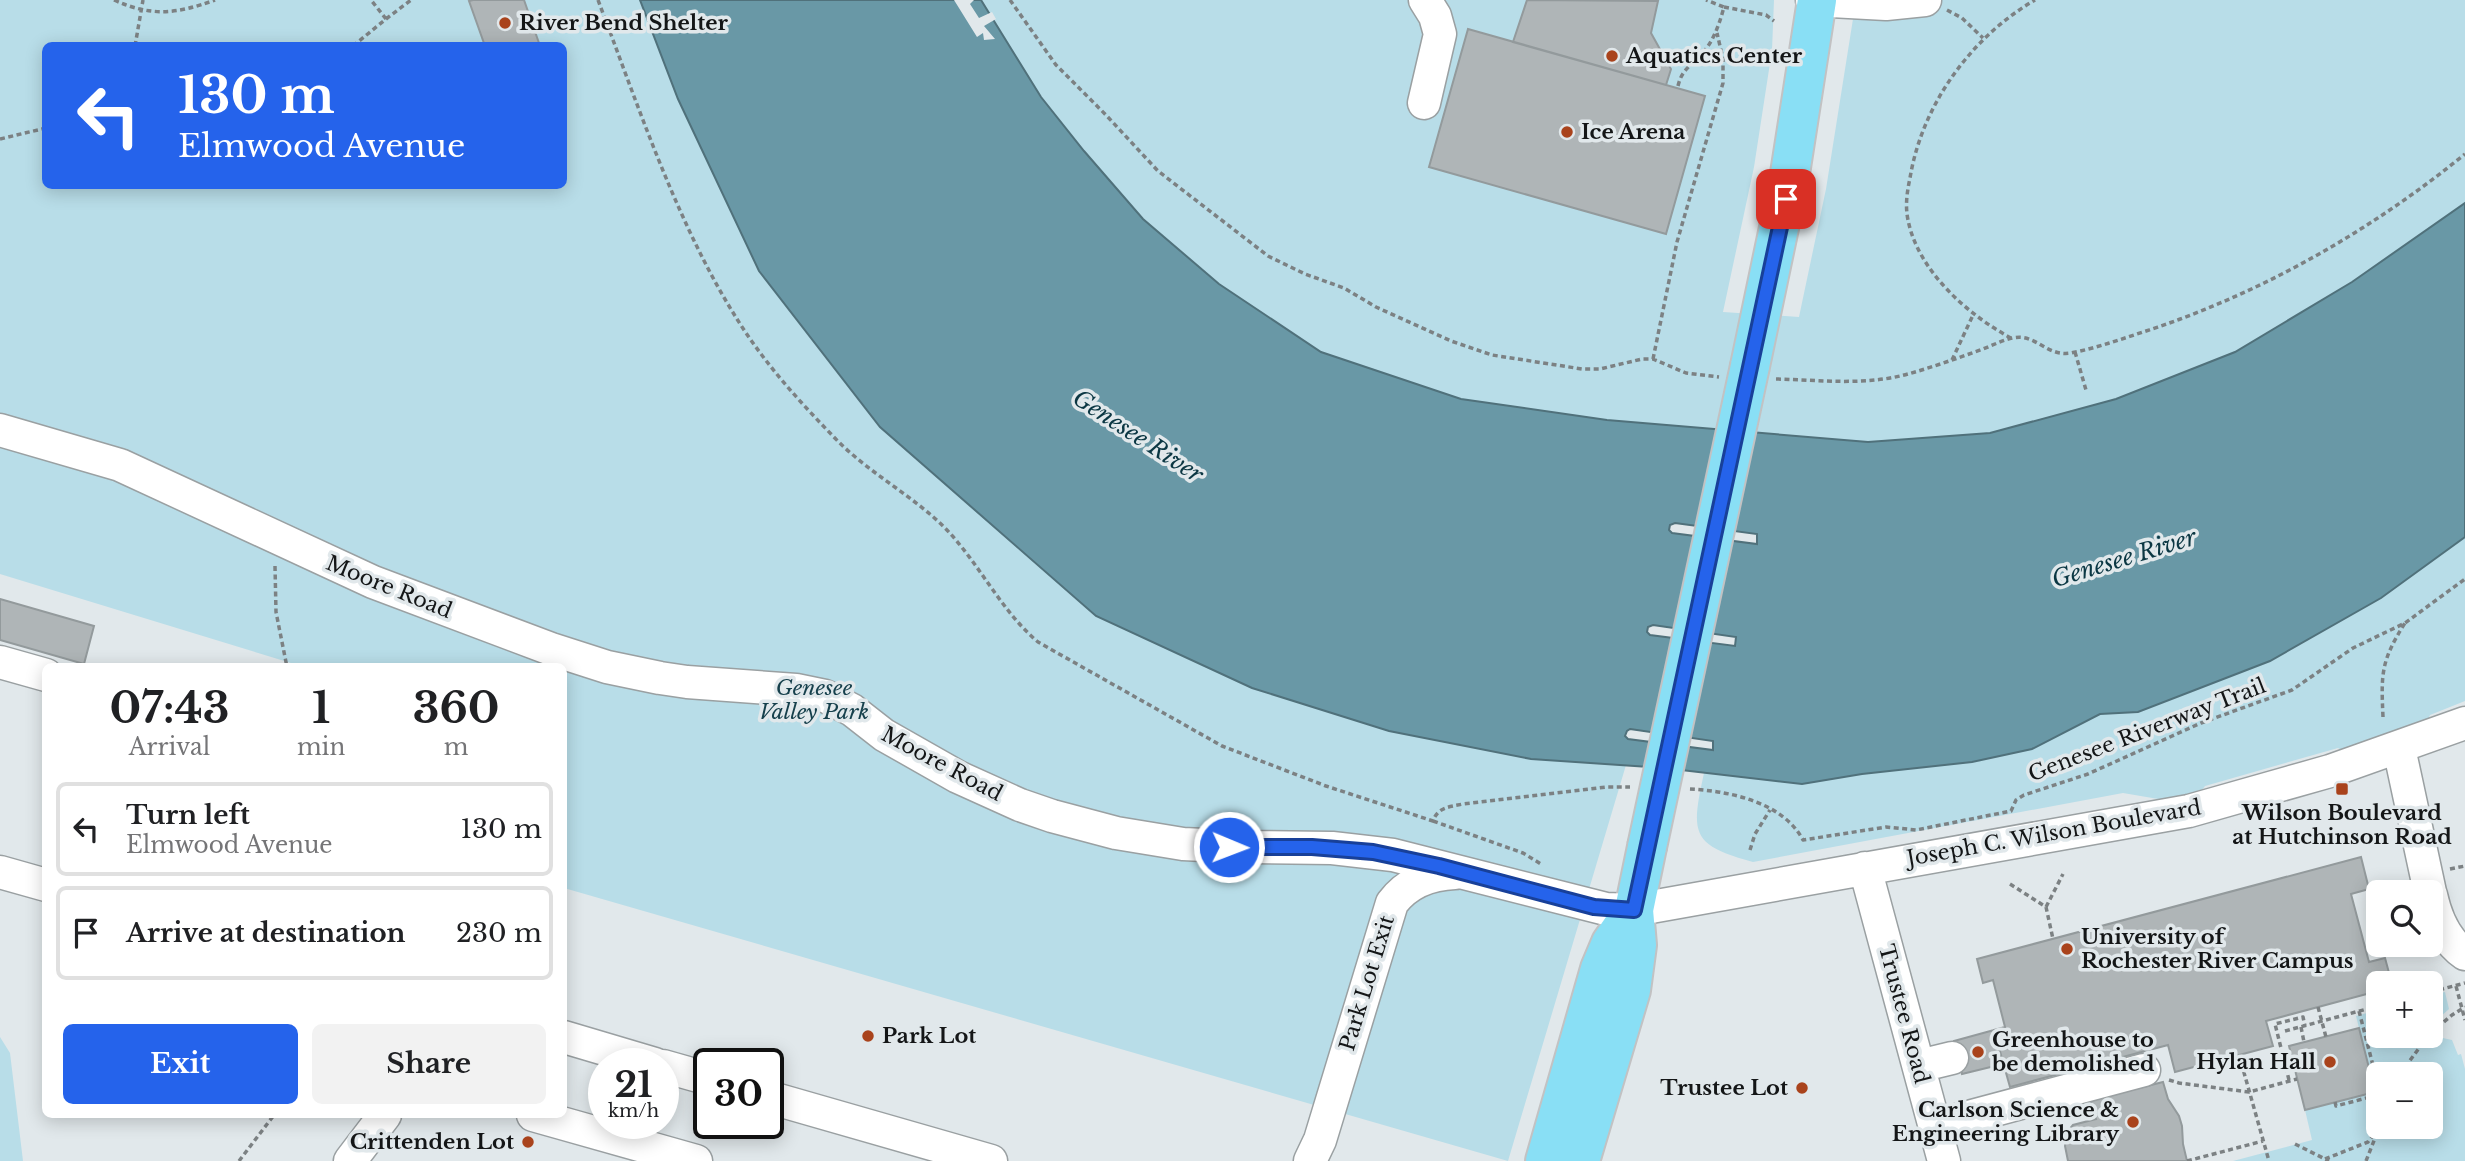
<!DOCTYPE html>
<html lang="en">
<head>
<meta charset="utf-8">
<style>
	:root { --surface:#fff; --page:#f2f2f2; --text:#202124; --muted:#757577; --line:#e0e0e0; --accent:#2563eb }
	body { margin:0; font-family:"Libre Baskerville",serif; background:var(--page); color:var(--text); height:100vh; display:flex; flex-direction:column; font-size:26px; white-space:nowrap }
	* { box-sizing:border-box; margin:0 }
	p { font-size:23px; color:var(--muted) }
	.icon { flex:none; width:38px; height:38px; fill:none; stroke:currentColor; stroke-width:2; stroke-linecap:round; stroke-linejoin:round }
	.map { position:relative; flex:1; overflow:hidden }
	.panel { position:absolute; left:42px; top:663px; width:525px; height:455px; display:flex; flex-direction:column; background:var(--surface); border-radius:10px; box-shadow:0 4px 18px #0003 }
	.panel>* { flex:none }
	.banner { position:absolute; left:42px; top:42px; width:525px; height:147px; border-radius:10px; box-shadow:0 4px 18px #0003; background:#2563eb; color:#fff; overflow:hidden }
	.fabs { position:absolute; left:2366px; top:880px; display:grid; gap:14px }
	.fabs a { display:grid; place-items:center; width:77px; height:77px; border-radius:10px; background:var(--surface); box-shadow:0 4px 18px #0003; font-size:35px }
	.speed { position:absolute; left:588px; top:1048px; display:flex; gap:14px; font-size:35px; font-weight:700; text-align:center }
	.speed>* { display:grid; place-content:center; width:91px; height:91px; border-radius:50%; background:var(--surface); box-shadow:0 4px 18px #0003; line-height:1 }
	.speed small { font-size:18px; font-weight:400 }
	.speed .limit { border:4px solid #111; border-radius:10px; background:#fff; color:#111 }
	.pin { position:absolute; display:grid; place-items:center; width:60px; height:60px; color:#fff; margin:-30px; border-radius:14px; box-shadow:0 4px 10px #0006 }
	.me { position:absolute; width:77px; margin:-38px; rotate:91deg; stroke-linejoin:round; filter:drop-shadow(0 0 5px #0008) }
	.turn { display:flex; align-items:center; gap:24px; height:147px; padding:0 21px; font-size:32px }
	.turn .icon { width:91px; height:91px; stroke-width:2.5 }
	.turn b { display:block; font-size:49px; line-height:60px }
	.eta { display:flex; justify-content:space-evenly; align-items:center; height:119px; text-align:center }
	.eta b { font-size:42px; font-weight:700; line-height:49px }
	.cta { display:flex; gap:14px; margin-top:auto; padding:14px 21px }
	.cta a { flex:1; height:80px; border-radius:10px; background:var(--accent); color:#fff; font-size:28px; font-weight:700; line-height:80px; text-align:center }
	.cta a+a { background:var(--page); color:var(--text) }
	ul { padding:0; list-style:none }
	li { display:flex; align-items:center; gap:21px; height:94px; margin:0 14px 10px; padding:0 7px; border:4px solid var(--line); border-radius:10px }
	li div { flex:1 }
	li b { display:block; font-size:26px }
	li em { font-style:normal }
	.map>svg:first-child { display:block }
	.green { fill:#b8dde8; fill-rule:evenodd }
	.water { fill:#6998a6; stroke:#50717b; stroke-width:2; fill-rule:evenodd }
	.pier { fill:#e1e8eb }
	.building { fill:#afb5b7; stroke:#939a9c; stroke-width:2 }
	.lines { fill:none; stroke-linecap:round; stroke-linejoin:round }
	.minor-casing { stroke:#9aa0a2; stroke-width:35 }
	.major-casing { stroke:#c2c2c3; stroke-width:42 }
	.path { stroke:#7c8183; stroke-width:3.5; stroke-dasharray:5 3.5; stroke-linecap:butt }
	.minor { stroke:#fff; stroke-width:32 }
	.major { stroke:#89dff5; stroke-width:38 }
	.major-bridge-casing { stroke:#c2c2c3; stroke-width:42; stroke-linecap:butt }
	.path-bridge { stroke:#7c8183; stroke-width:3.5; stroke-dasharray:5 3.5; stroke-linecap:butt }
	.major-bridge { stroke:#89dff5; stroke-width:38 }
	.route-casing { stroke:#184099; stroke-width:18 }
	.route { stroke:#2563eb; stroke-width:12 }
	.poi-dot { fill:#a9431c; stroke:#e1e8eb; stroke-width:2.5 }
	.labels { text-anchor:middle; dominant-baseline:central; stroke-width:7; stroke-linejoin:round; paint-order:stroke }
	.poi-label { font-size:21px; font-weight:bold; fill:#141617; stroke:#e1e8eb; text-anchor:start }
	.street-label { font-size:21px; fill:#141617; stroke:#e1e8eb }
	.park-label { font-size:21px; font-style:italic; fill:#16404c; stroke:#e1e8eb }
	.water-label { font-size:23px; font-style:italic; fill:#0b3743; stroke:#e1e8eb }
</style>
</head>
<body>
<div class="map">
<svg width="2465" height="1161" viewBox="0 0 2465 1161">
	<rect width="100%" height="100%" fill="#e1e8eb"/>
	<!-- green -->
	<path class="green" d="M0 0H640L678 99 759 271 880 427 1096 616 1252 688 1389 731 1531 759 1626 765 1508 1161 564 888V667H304L0 574ZM46 46H564V186H46Z
		M981 0H1774L1772 50 1754 167 1723 312 1799 317 1826 189 1856 0H2465V203L2352 282 2235 352 2116 399 1990 433 1868 442 1607 420 1461 399 1321 353 1219 284 1143 219 1084 151 1041 97Z
		M2465 537V701L2430 715 2426 725 2347 753 2338 748 2205 786 2198 795 2170 801 2123 793 1753 862C1690 845 1691 833 1704 773L1802 784 1862 774 1972 762 2032 749 2100 713 2139 712 2271 661 2381 598Z
		M2445 992 2449 1009 2431 1025 2435 1039 2443 1038 2452 1040 2458 1055 2461 1054 2465 1069V1161H2233L2312 1140 2305 1110 2375 1092 2356 1016 2378 1010V1036H2431V995ZM2378 1074H2431V1127H2378Z
		M0 1037 10 1053 23 1161H0Z"/>
	<!-- water -->
	<path class="water" d="M640 0H981L1041 97 1084 151 1143 219 1219 284 1321 352 1461 399 1607 420 1868 442 1990 433 2116 399 2235 352 2352 282 2465 203V537L2381 598 2270 661 2138 712 2100 714 2032 749 1972 762 1862 774 1802 784 1664 768 1531 759 1389 731 1252 688 1096 616 880 427 759 271 678 99ZM1675 523 1757 534V544L1672 533 1669 530 1670 525ZM1653 625 1736 637 1735 646 1650 635 1647 632 1648 627ZM1630 729 1713 741V750L1628 739 1625 736 1627 731Z"/>
	<!-- pier -->
	<path class="pier" d="M954 0H974L970 4 979 18 992 12 996 19 984 26 995 39 984 40 983 33 977 37Z"/>
	<!-- building -->
	<path class="building" d="M473 0H524L540 46H485L469 1Z
		M1527 0 1658 1 1651 33 1671 69 1666 85 1513 42Z
		M1468 29 1705 96 1666 234 1429 167Z
		M0 599 94 626 84 664 0 640Z
		M2361 857 2369 889 2351 894 2369 962 2385 958 2392 984H2378V991L2266 1021 2273 1046 2175 1072 2168 1045 2010 1087 1994 1030 2005 1027 1993 980 1983 983 1977 959Z
		M2359 1028 2375 1092 2305 1110 2289 1046Z
		M1994 1030 2003 1064 1962 1074 1954 1041Z
		M2141 1081 2143 1087 2163 1082 2168 1099 2179 1116 2182 1126 2183 1144 2187 1161H2068L2065 1146 2068 1131 2073 1125 2096 1119 2089 1096Z"/>
	<g class="lines">
		<!-- minor casing -->
		<g class="minor-casing">
			<path id="minor" d="M1812 0 1886 4 1925 0
				M1424 103 1440 34 1435 16 1425 0
				M0 430 120 465 373 582 551 649 607 667 660 678 687 682 796 690 825 696 852 710 884 735 958 777 1020 805 1052 816 1116 833 1183 844 1246 847 1332 848 1393 855 1606 909 1634 910 2189 811 2330 771 2465 723
				M0 662 46 675
				M2399 748 2430 892
				M1865 868 1944 1161
				M0 872 46 885
				M2431 895C2436 918 2446 941 2465 954
				M564 1037 655 1064
				M663 1066 709 1079
				M1919 1066 1952 1058
				M768 1097 991 1161
				M533 1115 696 1161
				M1935 1126 2144 1070
				M350 1161 385 1115
				M1310 1161 1320 1140 1392 903C1407 883 1430 874 1455 873"/>
		</g>
		<!-- major casing -->
		<g class="major-casing">
			<path id="major" d="M1750 366 1789 180 1817 0
				M1545 1161 1600 969 1611 943 1634 910
				M1580 1161 1631 990 1637 945 1634 910 1647 847"/>
		</g>
		<!-- path -->
		<path class="path" d="M114 0C152 17 176 14 215 0
			M598 0C638 105 677 224 737 319 763 361 797 399 831 434 864 470 906 491 941 524 978 560 999 609 1038 642L1222 746 1326 786 1433 821C1438 807 1449 807 1463 804L1607 787H1630
			M1010 0 1056 65 1106 115 1158 171 1268 256 1305 274 1344 288 1376 307 1451 341 1492 355 1582 369H1600L1642 359H1653L1686 373 1719 377
			M1724 7 1766 15 1774 21
			M1947 10 1962 18 1983 38
			M386 19 411 0
			M135 46 143 0
			M353 46 386 19 371 0
			M1678 86C1682 69 1690 67 1702 54 1714 40 1719 25 1724 7L1706 0
			M0 139 46 128
			M2011 338C1968 315 1918 271 1908 220 1905 206 1907 192 1910 178 1922 105 1971 37 2035 0
			M2075 352 2086 390
			M1653 359 1677 242 1723 83V59L1717 33
			M1952 360 1973 315
			M1776 379C1820 380 1865 386 1908 374 1933 367 1958 358 1983 349 1993 345 2003 340 2013 338 2036 333 2046 357 2071 353 2096 348 2119 340 2143 332 2260 294 2369 232 2465 154
			M275 566 276 612 287 667
			M2383 717C2381 673 2381 661 2405 623
			M1690 789C1729 791 1783 802 1803 840L1886 827 1916 830 2011 811 2016 800 2024 795 2088 774 2201 723 2292 690 2353 648 2405 623 2465 579
			M1433 821 1523 853 1541 864
			M1750 850 1755 834 1770 810
			M2450 869 2465 866
			M2010 884 2046 907 2053 939
			M2046 907 2063 874
			M2456 986 2465 1020
			M2431 992 2465 983
			M2359 1011 2378 1085
			M2301 1027 2304 1042
			M2285 1031 2378 1006
			M2431 1033 2452 1015 2465 1007
			M2239 1055 2269 1161
			M2400 1074 2428 1036
			M2169 1080 2179 1083 2249 1092 2297 1079
			M2289 1080 2275 1024 2303 1017 2305 1026
			M2335 1102 2336 1106 2378 1095
			M2295 1144 2329 1161
			M2325 1159 2368 1142 2378 1129
			M239 1161 274 1115
			M2187 1161 2263 1141
			M2366 1161 2377 1133"/>
		<!-- minor -->
		<use href="#minor" class="minor"/>
		<!-- major -->
		<use href="#major" class="major"/>
		<!-- major-bridge casing -->
		<g class="major-bridge-casing">
			<path id="major-bridge" d="M1647 847 1750 366"/>
		</g>
		<!-- path-bridge -->
		<path class="path-bridge" d="M2318 1007 2326 1037"/>
		<!-- major-bridge -->
		<use href="#major-bridge" class="major-bridge"/>
	</g>
	<g class="lines">
		<!-- route casing -->
		<g class="route-casing">
			<path id="route" d="M1229 847H1312L1373 852 1439 866 1594 907 1634 910 1786 199"/>
		</g>
		<!-- route -->
		<use href="#route" class="route"/>
	</g>
	<!-- markers -->
	<g class="poi-dot">
		<circle cx="505" cy="23" r="7"/>
		<circle cx="1612" cy="56" r="7"/>
		<circle cx="1567" cy="132" r="7"/>
		<rect x="2335" y="782" width="14" height="14" rx="3.5"/>
		<circle cx="2067" cy="949" r="7"/>
		<circle cx="868" cy="1036" r="7"/>
		<circle cx="1978" cy="1052" r="7"/>
		<circle cx="2330" cy="1062" r="7"/>
		<circle cx="1802" cy="1088" r="7"/>
		<circle cx="2133" cy="1122" r="7"/>
		<circle cx="528" cy="1142" r="7"/>
	</g>
	<g class="labels">
		<!-- poi labels -->
		<g class="poi-label">
			<text x="519" y="23">River Bend Shelter</text>
			<text x="1626" y="56">Aquatics Center</text>
			<text x="1581" y="132">Ice Arena</text>
			<text x="2342" y="813" text-anchor="middle">Wilson Boulevard<tspan x="2342" dy="24">at Hutchinson Road</tspan></text>
			<text x="2081" y="937">University of<tspan x="2081" dy="24">Rochester River Campus</tspan></text>
			<text x="882" y="1036">Park Lot</text>
			<text x="1992" y="1040">Greenhouse to<tspan x="1992" dy="24">be demolished</tspan></text>
			<text x="2316" y="1062" text-anchor="end">Hylan Hall</text>
			<text x="1788" y="1088" text-anchor="end">Trustee Lot</text>
			<text x="2119" y="1110" text-anchor="end">Carlson Science &amp;<tspan x="2119" dy="24">Engineering Library</tspan></text>
			<text x="514" y="1142" text-anchor="end">Crittenden Lot</text>
		</g>
		<!-- street labels -->
		<g class="street-label">
			<text transform="translate(389 587) rotate(22)">Moore Road</text>
			<text transform="translate(2147 730) rotate(-21)">Genesee Riverway Trail</text>
			<text transform="translate(942 764) rotate(28)">Moore Road</text>
			<text transform="translate(2054 833) rotate(-10)">Joseph C. Wilson Boulevard</text>
			<text transform="translate(1367 983) rotate(-73)">Park Lot Exit</text>
			<text transform="translate(1904 1014) rotate(75)">Trustee Road</text>
		</g>
		<!-- park labels -->
		<g class="park-label">
			<text x="814" y="688">Genesee<tspan x="814" dy="24">Valley Park</tspan></text>
		</g>
		<!-- water labels -->
		<g class="water-label">
			<text transform="translate(1138 436) rotate(33)">Genesee River</text>
			<text transform="translate(2124 558) rotate(-17)">Genesee River</text>
		</g>
	</g>
</svg>
<div class="fabs">
<a><svg class="icon" aria-label="search" viewBox="0 0 24 24"><circle cx="10" cy="10" r="6"/><path d="M15 15l6 6"/></svg></a>
<a>+</a>
<a>−</a>
</div>
<div class="speed"><div>21<small>km/h</small></div><div class="limit">30</div></div>
<div class="pin" style="left:1786px;top:199px;background:#d93025"><svg class="icon" aria-label="arrive" viewBox="0 0 24 24"><path d="M6 21V4h12l-3 4 3 4H6"/></svg></div>
<svg class="me" style="left:1229px;top:847px" viewBox="-20 -20 40 40"><circle r="17" fill="#2563eb" stroke="#fff" stroke-width="3"/><path d="M0-11L8 9 0 5-8 9z" fill="#fff"/></svg>
<div class="banner">
<div class="turn"><svg class="icon" aria-label="left" viewBox="0 0 24 24"><path d="M17 20v-9H6M10 6l-5 5 5 5"/></svg><div><b>130 m</b>Elmwood Avenue</div></div>
</div>
<section class="panel">
<div class="eta">
<div><b>07:43</b><p>Arrival</p></div>
<div><b>1</b><p>min</p></div>
<div><b>360</b><p>m</p></div>
</div>
<ul>
<li><svg class="icon" aria-label="left" viewBox="0 0 24 24"><path d="M17 20v-9H6M10 6l-5 5 5 5"/></svg><div><b>Turn left</b><p>Elmwood Avenue</p></div><em>130 m</em></li>
<li><svg class="icon" aria-label="arrive" viewBox="0 0 24 24"><path d="M6 21V4h12l-3 4 3 4H6"/></svg><div><b>Arrive at destination</b></div><em>230 m</em></li>
</ul>
<div class="cta"><a>Exit</a><a>Share</a></div>
</section>
</div>
</body>
</html>
